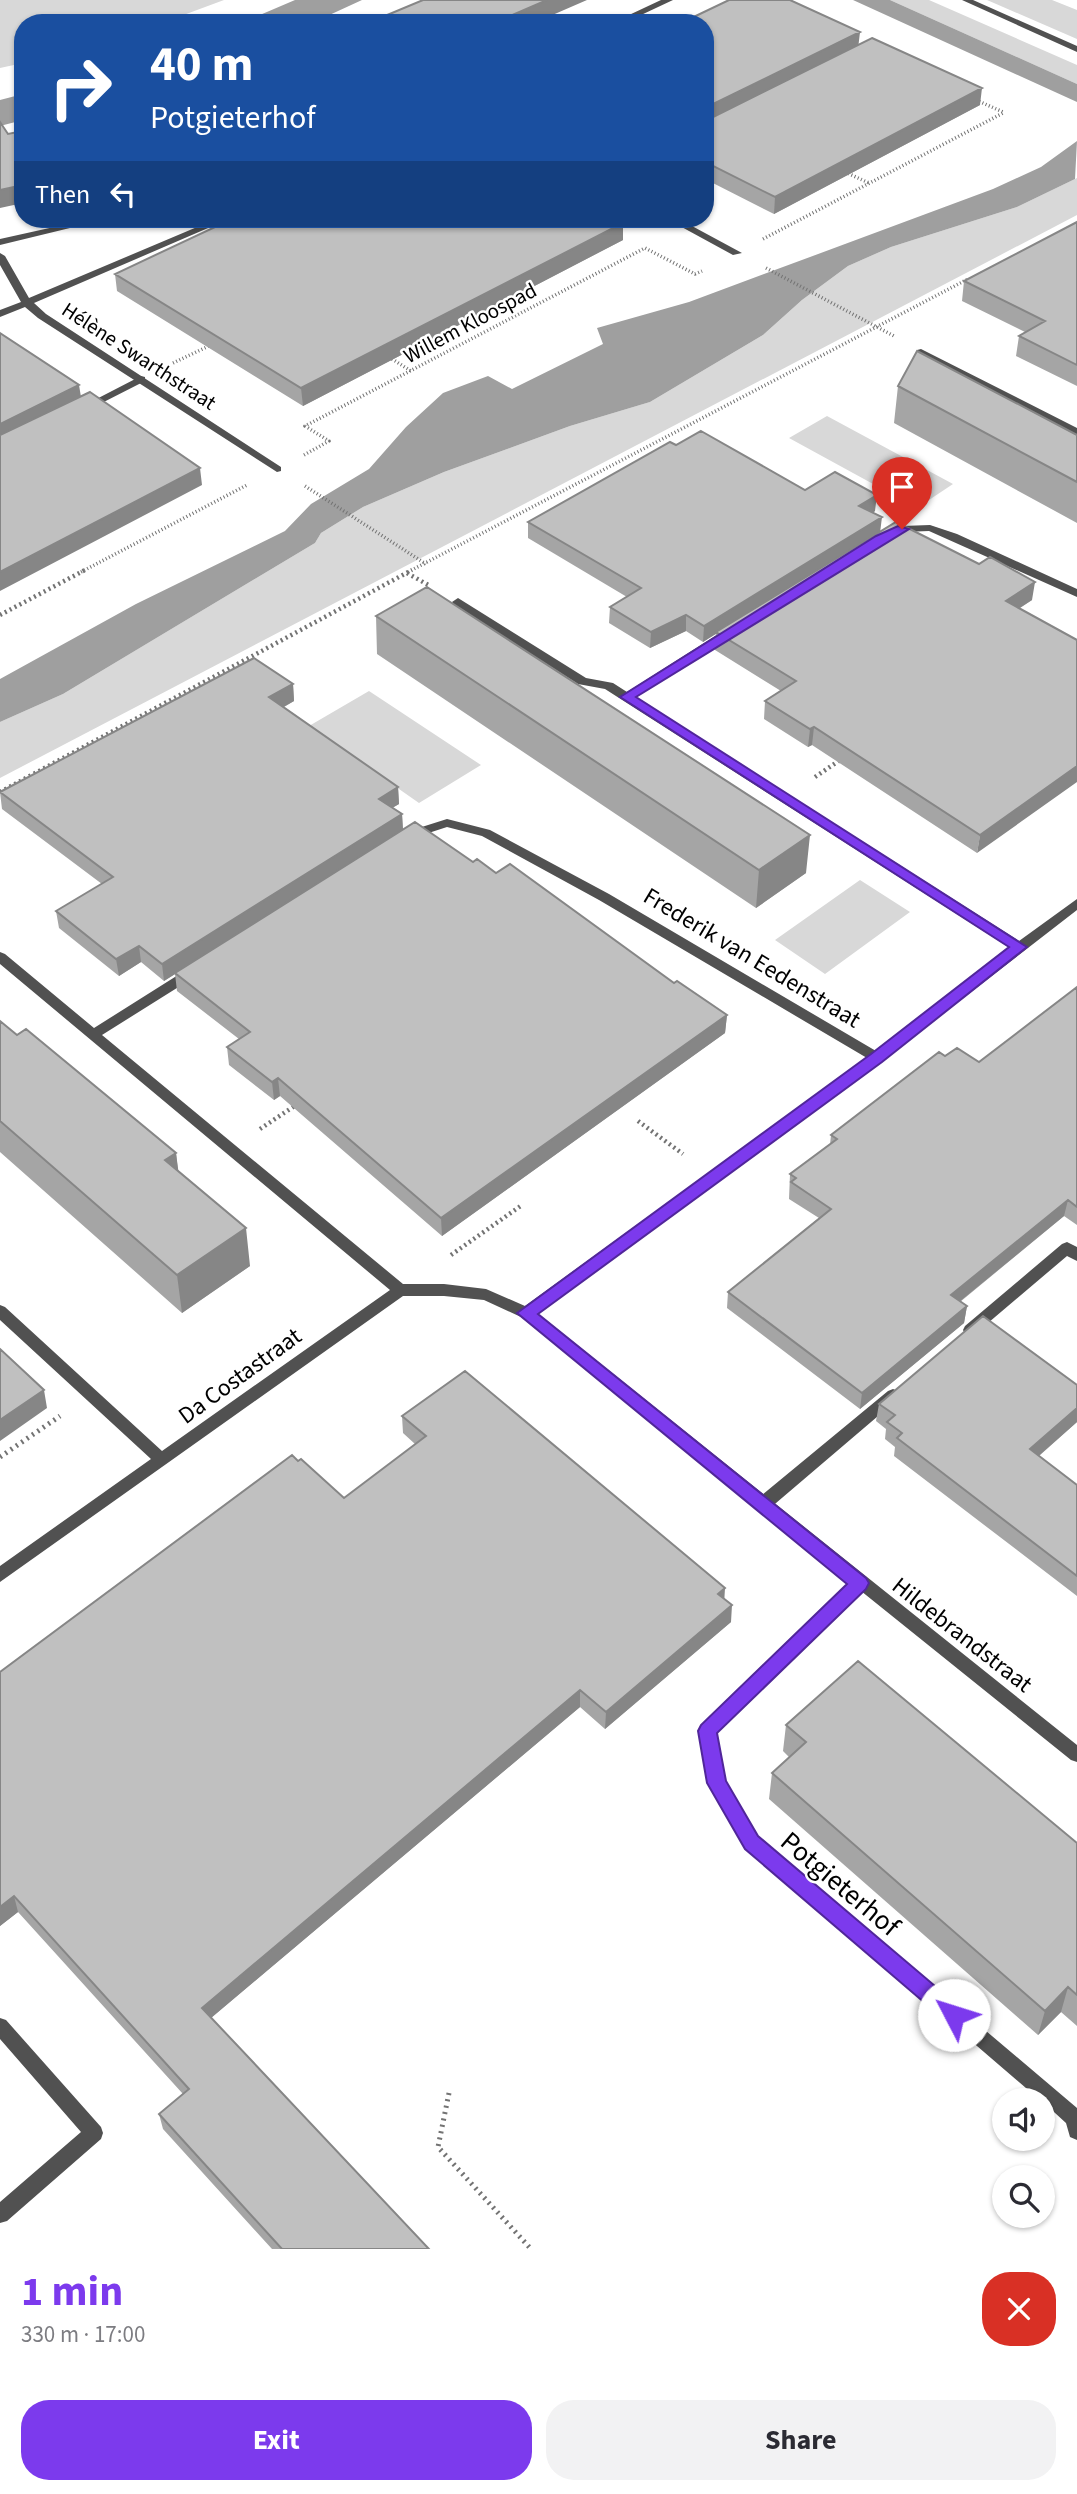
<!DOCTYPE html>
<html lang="en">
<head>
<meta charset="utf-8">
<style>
	:root { --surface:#fff; --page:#f2f2f3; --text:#2b2b33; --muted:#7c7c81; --accent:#7c3aed }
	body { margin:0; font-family:"Source Sans 3",sans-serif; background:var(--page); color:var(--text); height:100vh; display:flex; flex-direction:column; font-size:26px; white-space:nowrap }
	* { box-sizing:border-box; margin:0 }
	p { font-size:23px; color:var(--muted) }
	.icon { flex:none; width:38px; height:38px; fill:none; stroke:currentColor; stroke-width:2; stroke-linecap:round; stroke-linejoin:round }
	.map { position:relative; height:2249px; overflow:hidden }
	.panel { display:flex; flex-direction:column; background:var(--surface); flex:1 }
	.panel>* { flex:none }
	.hud { position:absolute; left:14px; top:14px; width:700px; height:214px; border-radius:28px; box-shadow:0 2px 5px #0004; background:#1a4fa0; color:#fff; overflow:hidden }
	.buttons { position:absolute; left:992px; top:2088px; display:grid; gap:14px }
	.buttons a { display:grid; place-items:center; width:63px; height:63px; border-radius:50%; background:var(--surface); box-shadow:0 2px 5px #0004; font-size:35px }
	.pin { position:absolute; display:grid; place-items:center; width:60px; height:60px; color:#fff; margin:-72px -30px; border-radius:50% 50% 50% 0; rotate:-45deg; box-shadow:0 0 7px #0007 }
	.pin .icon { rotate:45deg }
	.me { position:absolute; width:77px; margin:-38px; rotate:310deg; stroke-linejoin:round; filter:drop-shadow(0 0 5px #0008) }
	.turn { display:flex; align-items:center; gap:24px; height:147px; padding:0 21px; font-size:32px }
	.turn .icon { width:91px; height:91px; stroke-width:2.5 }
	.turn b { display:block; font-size:49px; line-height:60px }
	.then { display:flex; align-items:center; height:66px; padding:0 21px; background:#0003; gap:14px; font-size:26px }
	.round { display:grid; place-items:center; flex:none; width:74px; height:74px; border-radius:28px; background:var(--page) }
	.summary { display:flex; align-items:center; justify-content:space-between; height:119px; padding:0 21px }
	h1 { font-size:42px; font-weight:700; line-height:52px; color:var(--accent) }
	.primary-button { display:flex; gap:14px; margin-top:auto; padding:14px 21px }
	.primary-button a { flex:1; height:80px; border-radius:28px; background:var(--accent); color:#fff; font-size:28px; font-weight:700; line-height:80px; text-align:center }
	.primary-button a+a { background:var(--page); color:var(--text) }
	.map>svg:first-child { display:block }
	.green { fill:#d8d8d8 }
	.water { fill:#9f9f9f }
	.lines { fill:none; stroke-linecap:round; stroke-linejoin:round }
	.path-far2 { stroke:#737373; stroke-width:3.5; stroke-dasharray:1 2.5; stroke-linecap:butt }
	.path-far1 { stroke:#737373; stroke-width:4.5; stroke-dasharray:2 3.5; stroke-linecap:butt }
	.path { stroke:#737373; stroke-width:5; stroke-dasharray:2 4.5; stroke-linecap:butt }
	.lane { fill:#515151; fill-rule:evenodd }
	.street { fill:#515151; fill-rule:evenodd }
	.wall { fill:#a5a5a5 }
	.shaded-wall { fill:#868686 }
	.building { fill:#c0c0c0; stroke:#868686; stroke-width:2 }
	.route { fill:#7c3aed; stroke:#51269a; stroke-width:2 }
	.labels { text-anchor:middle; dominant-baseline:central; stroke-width:5; stroke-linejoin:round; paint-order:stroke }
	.far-street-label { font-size:21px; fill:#000; stroke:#fff }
	.street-label { font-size:24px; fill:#000; stroke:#fff }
	.near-street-label { font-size:28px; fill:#000; stroke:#fff }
</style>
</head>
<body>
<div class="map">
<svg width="1077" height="2249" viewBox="0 0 1077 2249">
	<rect width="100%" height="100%" fill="#fff"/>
	<!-- green -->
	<path class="green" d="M0 0H224L162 23H23V63L0 68Z
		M890 0H929L1077 65V84Z
		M987 0H1052L1077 10V39Z
		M1077 178V215L0 778V722L63 694 315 543 321 533 363 507 444 472 570 426 650 402 763 335 802 300 848 266 891 247 1017 207Z
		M827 416 953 484 917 508 789 438Z
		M369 691 481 765 419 803 309 726Z
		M860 880 910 912 825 974 775 940Z"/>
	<!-- water -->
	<path class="water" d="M295 0H362L312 23H241Z
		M853 0H890L1077 84V102Z
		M23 94V120L0 126V100Z
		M1077 141 1075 179 1017 207 891 247 848 266 802 300 763 335 650 402 570 426 444 472 363 507 321 533 315 543 63 694 0 722V679L136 604 285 531 311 504 369 469 406 427 443 393 488 376 512 389 603 344 597 328 689 302 993 189 1041 167Z"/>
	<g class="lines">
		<!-- path-far2 -->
		<path class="path-far2" d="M976 100 1003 112
			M845 172 869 183
			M763 239 1003 113
			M766 268 894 336
			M389 357 411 371
			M173 363 213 344
			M304 455 329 441 305 426 645 248 695 274 702 271
			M305 486 426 564
			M81 572 247 485
			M408 572 968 279"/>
		<!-- path-far1 -->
		<path class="path-far1" d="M407 573 430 586
			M0 615 85 570
			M815 777 843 758
			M0 792 412 570
			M638 1121 683 1154
			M260 1129 296 1105
			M451 1255 522 1205"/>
		<!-- path -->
		<path class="path" d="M0 1457 60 1416
			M449 2093 438 2147 531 2249"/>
		<!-- lane -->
		<path class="lane" d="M141 376 145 377V381L90 409 86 410 81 407Z
			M1067 1242 1077 1247V1261L1067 1256 975 1334H965L963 1330 965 1326 1062 1244Z
			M893 1389 898 1391 901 1395 898 1399 769 1509 763 1510 757 1509 755 1504 757 1499 888 1391Z
			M0 2018 6 2020 101 2127 103 2133 101 2139 7 2221 0 2223V2202L81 2132 0 2039Z"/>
		<!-- street -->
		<path class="street" d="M661 0H673L624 23H612Z
			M962 0H973L1077 46V52Z
			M90 219H107L0 245V239Z
			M216 219H229L34 303 46 314 281 467V471L277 472 38 318 25 307 0 317V310L21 302 0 265V253L5 256 29 298Z
			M667 219H679L742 253 733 255Z
			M921 349 1077 428V435L917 354V350Z
			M930 525 957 534 1077 589V597L929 531 904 532 894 536 888 533 902 526Z
			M458 598 586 678 613 683 627 692 726 629H734V635L635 697 1019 941 1077 899V910L882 1061 537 1313 1077 1745V1762L1071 1760 861 1591 716 1733 724 1781 757 1837 1077 2108V2140L1070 2137 1066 2123 1043 2102V2100H1040L745 1847 708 1783 699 1731 701 1726 850 1582 521 1317 484 1300 444 1296H403L0 1582V1566L151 1459 0 1320V1305L5 1307 162 1451 390 1290 0 964V952L5 954 94 1028 186 970H196L198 973 196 976 102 1035 403 1284H444L486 1289 525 1306 867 1058 599 900 482 836 447 827 410 839 406 838 404 835 406 832 447 819 490 830 609 894 876 1051 1010 948 605 689 578 684 454 605 452 602Z"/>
	</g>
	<!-- wall -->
	<path class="wall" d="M705 23 859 45 980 105 774 214 705 179Z
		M1077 222V386L1016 356 1019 336 1025 332 962 301 964 281Z
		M623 223V240L303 406 117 291 115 274Z
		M898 386 1077 435V523L894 423Z
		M676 445 805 490 875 511 873 513 880 532 1032 600 1020 608 977 853 812 745 808 747 764 719 765 701 781 691 715 650 716 633 703 642 686 631 650 648 609 623 610 607 627 597 528 538V522Z
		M376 616 806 873 756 908 377 654Z
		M293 684 294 701 284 707 398 787 399 804 392 808 402 814 403 830 496 873 727 1015 725 1033 442 1236 280 1096 274 1100 229 1065 227 1047 239 1039 177 991 175 974 164 981 141 962 119 976 59 928 56 911 102 884 2 809 0 792Z
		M1077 987V1225L1064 1216 960 1302 967 1306 964 1323 860 1409 727 1308 728 1292 819 1218 789 1199 790 1174 830 1145 831 1135 945 1056 979 1062Z
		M0 1021 17 1035 176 1153 178 1171 250 1266 182 1313 0 1152Z
		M1077 1385V1422L1039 1456 1077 1485V1596L894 1456 895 1447 885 1439 886 1429 876 1421 879 1404Z
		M402 1416 724 1599 731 1622 605 1729 580 1707 211 2018 429 2249H272L163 2129 159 2114 183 2094 18 1912 0 1926V1672L344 1498 415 1444 403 1433Z
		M786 1725 1077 1843V2026L1061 2012 1038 2035 769 1799 772 1773 789 1757 783 1751Z"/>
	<!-- shaded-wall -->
	<path class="shaded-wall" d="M547 0H587L534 23H494Z
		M860 32 858 49 705 125V108Z
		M982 88 980 105 774 214 775 197Z
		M23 185V203L0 208V190Z
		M623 223V240L303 406 301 388Z
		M79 385 82 403 0 443V424Z
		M200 468 202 485 0 591V572Z
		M877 495 875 511 858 522 859 506Z
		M882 517 880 533 703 642 704 626Z
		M1035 582 1032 600 1004 618 1006 601Z
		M686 615V631L650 648 651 632Z
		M293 684 294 701 271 714 269 697Z
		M814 727 812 745 808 747 810 729Z
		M1077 766V782L977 853 980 835Z
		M398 787 399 804 380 815 379 799Z
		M402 814 403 831 164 981 162 964Z
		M810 835 806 873 756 908 759 870Z
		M139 946 141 962 119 976 116 959Z
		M727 1015 725 1033 442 1236 441 1218Z
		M278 1078 280 1096 274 1100 272 1082Z
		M176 1153 181 1191 165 1160Z
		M1068 1200 1064 1216 948 1311 951 1295Z
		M246 1228 250 1266 182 1313 177 1275Z
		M967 1306 964 1323 860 1409 862 1393Z
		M44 1390 47 1408 0 1441V1420Z
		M1077 1408V1422L1026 1467 1030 1449Z
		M725 1588 724 1605 718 1594Z
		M732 1605 731 1622 605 1729 606 1712Z
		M580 1690V1707L205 2023 202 2008Z
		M14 1896 18 1912 0 1926V1907Z
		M1068 1987 1061 2012 1038 2035 1045 2011Z"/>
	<!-- building -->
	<path class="building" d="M423 0H547L494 23H368Z
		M729 0H790L860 32 705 108V23H681Z
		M872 38 982 88 775 197 705 162V121Z
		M0 122 8 134 23 131V185L0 190Z
		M232 219H615L623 223 301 388 115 274Z
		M1077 222V365L1019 336 1045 321 964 281Z
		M0 333 79 385 0 424Z
		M917 351 1077 435V482L898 386Z
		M90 392 200 468 0 572V435Z
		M701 431 805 490 835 472 877 495 859 506 882 517 704 626 686 615 651 632 610 607 641 588 528 522 670 442 676 445Z
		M896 522 979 564 990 557 1035 582 1006 601 1077 640V766L980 835 814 727 810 729 765 701 796 681 716 632Z
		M427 587 810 835 759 870 376 616Z
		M254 658 293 684 269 697 398 787 379 799 402 814 162 964 139 946 116 959 56 911 113 877 0 792Z
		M415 822 473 862 477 859 496 873 510 864 674 983 677 981 727 1015 441 1218 278 1078 272 1082 227 1047 250 1032 175 973Z
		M1077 987V1207L1068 1200 951 1295 967 1306 862 1393 728 1292 831 1209 791 1182 796 1178 790 1174 837 1139 831 1135 939 1052 945 1056 957 1048 979 1062Z
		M0 1021 17 1035 26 1029 176 1153 165 1160 246 1228 177 1275 0 1121Z
		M983 1316 1077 1385V1408L1030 1449 1077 1485V1576L897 1438 902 1433 887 1422 895 1415 879 1404Z
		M0 1349 44 1390 0 1420Z
		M465 1371 725 1588 718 1594 732 1605 606 1712 580 1690 202 2008 429 2249H282L159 2114 189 2089 14 1896 0 1907V1672L292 1455 298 1461 301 1459 344 1498 426 1436 402 1416Z
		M858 1661 1077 1843V1995L1068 1987 1045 2011 772 1773 806 1742 786 1725Z"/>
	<!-- route -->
	<path class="route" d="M898 526 909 529 636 697 1027 947 882 1062 538 1314 866 1578 869 1583 866 1589 717 1733 726 1781 758 1836 961 2008 964 2015 961 2022 954 2025 947 2022 745 1849 707 1783 698 1731 701 1725 847 1584 517 1313 871 1054 1009 947 620 697 876 536Z"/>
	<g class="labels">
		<!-- far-street labels -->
		<g class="far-street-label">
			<text transform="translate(470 323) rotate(-28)">Willem Kloospad</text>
			<text transform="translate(139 356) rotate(33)">Hélène Swarthstraat</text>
		</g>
		<!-- street labels -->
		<g class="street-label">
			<text transform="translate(752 958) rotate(31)">Frederik van Eedenstraat</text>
			<text transform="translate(240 1376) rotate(-36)">Da Costastraat</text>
			<text transform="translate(962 1635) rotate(38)">Hildebrandstraat</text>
		</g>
		<!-- near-street labels -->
		<g class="near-street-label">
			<text transform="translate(840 1884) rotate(40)">Potgieterhof</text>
		</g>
	</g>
</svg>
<div class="buttons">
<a><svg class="icon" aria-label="sound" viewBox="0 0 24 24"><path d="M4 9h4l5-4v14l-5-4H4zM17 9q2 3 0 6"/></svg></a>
<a><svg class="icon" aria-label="search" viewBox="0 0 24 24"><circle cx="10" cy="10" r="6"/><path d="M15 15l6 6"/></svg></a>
</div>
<div class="pin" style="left:902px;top:529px;background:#d93025"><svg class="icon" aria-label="arrive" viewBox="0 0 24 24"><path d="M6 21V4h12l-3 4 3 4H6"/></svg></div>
<svg class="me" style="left:954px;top:2015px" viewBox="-20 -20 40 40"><circle r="19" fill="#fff"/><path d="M0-13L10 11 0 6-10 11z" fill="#7c3aed"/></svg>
<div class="hud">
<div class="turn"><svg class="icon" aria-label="right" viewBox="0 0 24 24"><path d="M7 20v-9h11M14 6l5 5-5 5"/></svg><div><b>40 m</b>Potgieterhof</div></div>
<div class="then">Then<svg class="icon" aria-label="left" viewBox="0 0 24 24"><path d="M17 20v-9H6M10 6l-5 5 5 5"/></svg></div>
</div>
</div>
<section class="panel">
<div class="summary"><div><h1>1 min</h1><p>330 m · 17:00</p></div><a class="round" style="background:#d93025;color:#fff"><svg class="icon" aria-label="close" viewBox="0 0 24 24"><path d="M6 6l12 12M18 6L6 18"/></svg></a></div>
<div class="primary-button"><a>Exit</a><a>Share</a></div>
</section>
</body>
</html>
